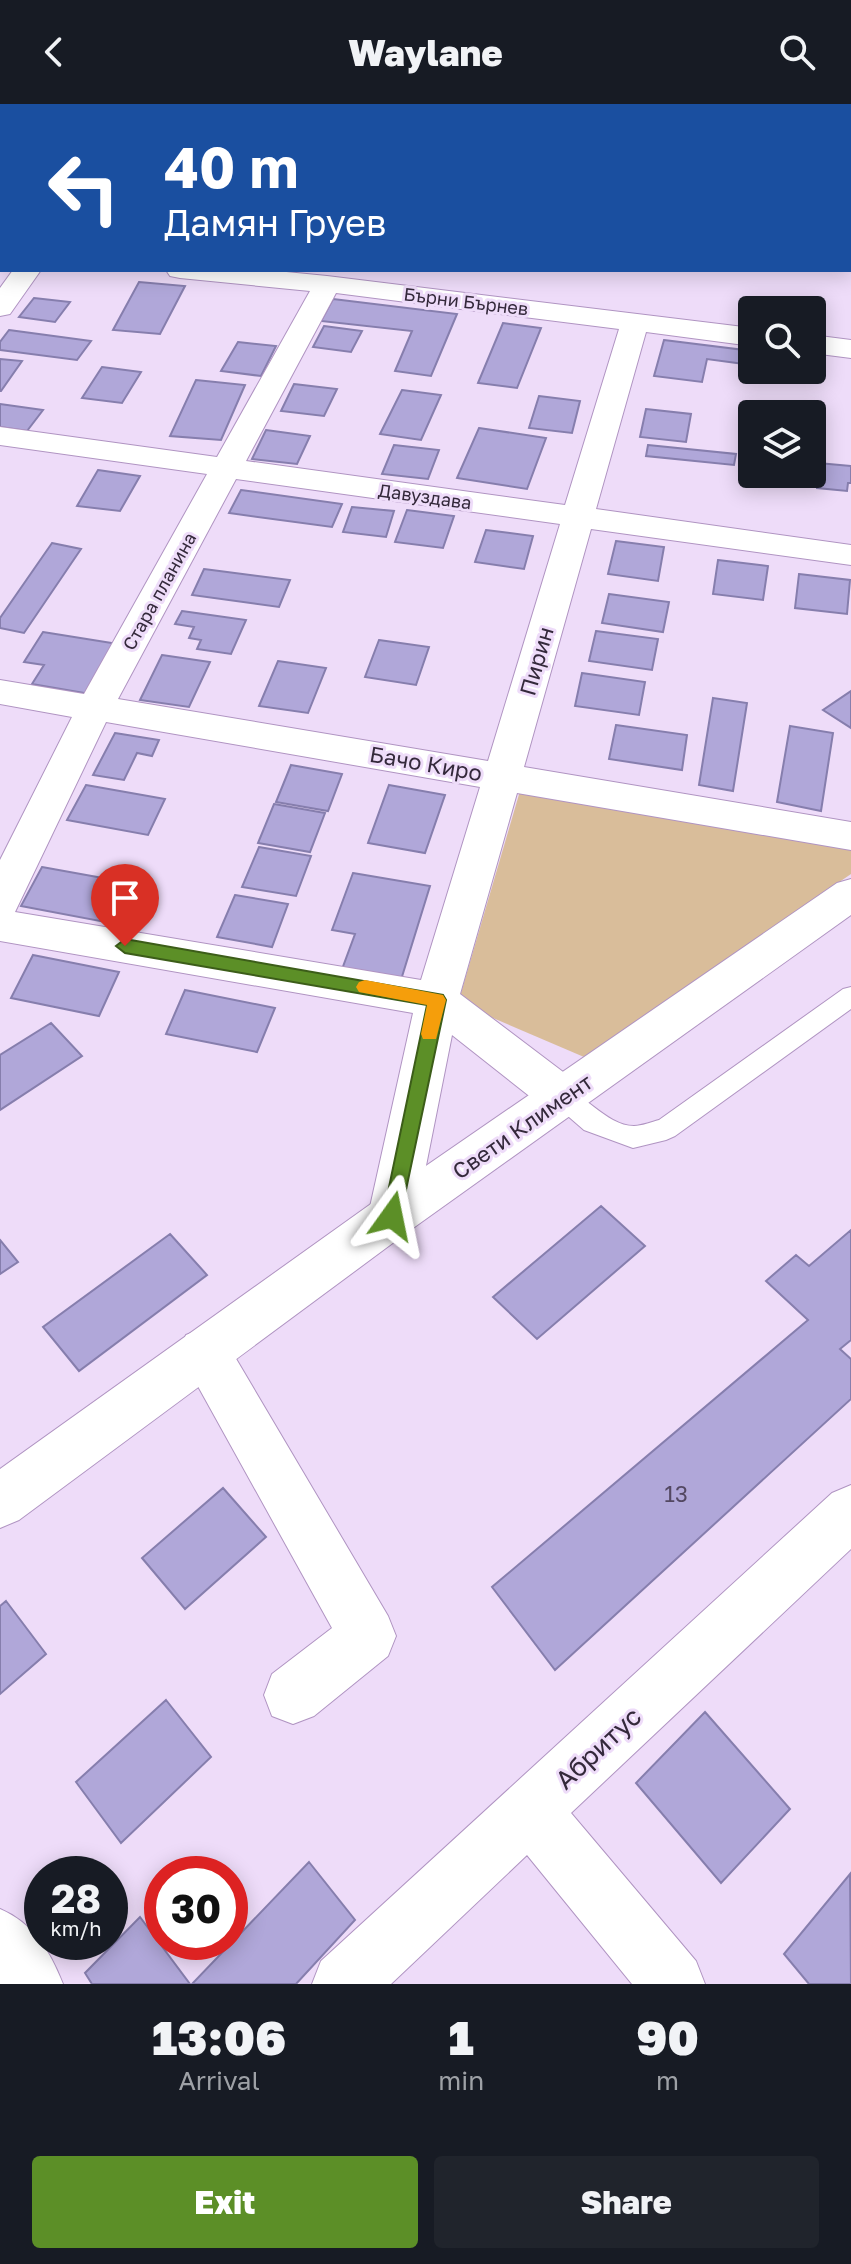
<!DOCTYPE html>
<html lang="en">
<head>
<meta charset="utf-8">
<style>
	:root { --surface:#171b24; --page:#20242c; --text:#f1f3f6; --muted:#9ea1a6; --accent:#5c8f27 }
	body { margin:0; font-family:"Golos Text",sans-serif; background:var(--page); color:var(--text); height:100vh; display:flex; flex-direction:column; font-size:30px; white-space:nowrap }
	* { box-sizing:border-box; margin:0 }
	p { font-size:26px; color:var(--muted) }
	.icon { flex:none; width:44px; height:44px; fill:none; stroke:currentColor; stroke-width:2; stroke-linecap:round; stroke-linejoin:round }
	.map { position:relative; height:1880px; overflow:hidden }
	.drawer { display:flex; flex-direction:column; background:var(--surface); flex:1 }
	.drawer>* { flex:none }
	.hud { position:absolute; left:0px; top:0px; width:852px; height:168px; box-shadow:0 4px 20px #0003; background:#1a4fa0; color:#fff; overflow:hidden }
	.fabs { position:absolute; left:738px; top:192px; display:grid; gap:16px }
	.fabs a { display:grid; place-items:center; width:88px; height:88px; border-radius:8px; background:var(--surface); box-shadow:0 4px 20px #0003; font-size:40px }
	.speed { position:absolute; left:24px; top:1752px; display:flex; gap:16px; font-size:40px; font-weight:700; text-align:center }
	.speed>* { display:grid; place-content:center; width:104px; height:104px; border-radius:50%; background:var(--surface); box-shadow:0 4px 20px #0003; line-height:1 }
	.speed small { font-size:20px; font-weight:400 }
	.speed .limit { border:12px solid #d22; background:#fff; color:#111 }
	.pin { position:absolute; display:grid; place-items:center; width:68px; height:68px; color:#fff; margin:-82px -34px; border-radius:50% 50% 50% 0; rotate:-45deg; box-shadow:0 0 8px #0007 }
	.pin .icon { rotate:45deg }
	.me { position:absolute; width:88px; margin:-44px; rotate:12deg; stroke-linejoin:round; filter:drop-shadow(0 0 6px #0008) }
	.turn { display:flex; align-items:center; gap:28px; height:168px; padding:0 32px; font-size:36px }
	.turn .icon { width:104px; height:104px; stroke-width:2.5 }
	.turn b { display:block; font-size:56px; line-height:68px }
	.eta { display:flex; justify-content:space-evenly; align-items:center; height:136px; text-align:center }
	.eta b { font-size:48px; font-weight:800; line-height:56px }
	.button { display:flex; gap:16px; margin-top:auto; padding:16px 32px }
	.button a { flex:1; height:92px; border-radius:8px; background:var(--accent); color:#fff; font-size:32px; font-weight:800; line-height:92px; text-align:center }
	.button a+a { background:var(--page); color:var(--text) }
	header { display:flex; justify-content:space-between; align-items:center; height:104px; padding:0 32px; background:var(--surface); font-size:36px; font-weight:800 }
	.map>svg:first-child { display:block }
	.green { fill:#d9bd9a }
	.building { fill:#b0a7d9; stroke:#867ead; stroke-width:2 }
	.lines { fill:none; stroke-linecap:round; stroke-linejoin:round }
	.service-casing { stroke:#b094c2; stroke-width:2 }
	.minor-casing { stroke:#b094c2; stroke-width:2 }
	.tertiary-casing { stroke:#b094c2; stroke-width:2 }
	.service { fill:#fff; fill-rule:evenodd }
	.minor { fill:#fff; fill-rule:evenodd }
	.tertiary { fill:#fff; fill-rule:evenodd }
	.route { fill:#5c8f27; stroke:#3c5d19; stroke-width:2 }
	.slow { fill:#f59e0b }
	.labels { text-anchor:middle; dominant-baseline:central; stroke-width:6; stroke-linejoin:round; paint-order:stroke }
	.far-street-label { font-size:18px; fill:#34293b; stroke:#eedcf9 }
	.street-label { font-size:22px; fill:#34293b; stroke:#eedcf9 }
	.near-number-label { font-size:22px; fill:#534862 }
	.near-street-label { font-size:26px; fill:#34293b; stroke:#eedcf9 }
</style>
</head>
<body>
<header><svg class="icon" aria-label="back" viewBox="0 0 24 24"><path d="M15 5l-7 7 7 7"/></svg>Waylane<svg class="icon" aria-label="search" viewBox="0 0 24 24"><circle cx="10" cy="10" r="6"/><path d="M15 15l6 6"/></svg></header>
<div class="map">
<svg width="851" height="1880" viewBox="0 0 851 1880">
	<rect width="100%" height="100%" fill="#eedcf9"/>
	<!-- green -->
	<path class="green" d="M520 687 851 746V770L584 953 458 899Z"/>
	<!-- building -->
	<path class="building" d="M139 178 185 182 160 230 113 226Z
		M34 194 70 198 55 218 19 213Z
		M333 195 457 210 431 272 395 267 412 227 321 217Z
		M503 219 541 224 517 284 478 279Z
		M324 222 362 227 351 248 313 243Z
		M9 226 91 237 77 256 0 246V238Z
		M664 236 752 247V261L707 255 702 278 654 272Z
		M238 238 276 242 261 272 221 267Z
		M0 255 22 257 1 287H0Z
		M102 263 141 268 122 299 82 294Z
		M196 276 245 281 221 336 170 332Z
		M294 280 337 285 324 312 281 307Z
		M402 286 441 291 421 336 380 330Z
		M539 292 580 297 572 329 529 324Z
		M0 300 43 306 27 327 0 323Z
		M646 305 691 310 686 338 640 333Z
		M479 324 546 334 527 385 457 374Z
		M266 326 310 332 297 360 252 355Z
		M394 341 439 346 428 375 382 370Z
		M648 341 736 350 734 361 646 352Z
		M818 359 851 362V379H848L847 387 817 384Z
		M98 366 140 372 120 407 77 402Z
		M241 386 342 400 332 423 229 409Z
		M352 403 394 407 386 433 343 428Z
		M407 406 454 412 443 444 395 438Z
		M486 426 533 432 524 465 475 458Z
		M616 437 664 443 658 477 608 470Z
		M52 439 81 445 24 529 0 524V514Z
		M718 456 768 462 763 496 713 490Z
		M204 465 290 476 279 503 192 491Z
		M799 470 850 476 847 510 795 504Z
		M609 490 669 498 663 528 602 519Z
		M182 507 246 516 231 550 197 545 201 536 189 534 194 523 175 520Z
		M596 527 658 535 652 566 589 557Z
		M43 528 118 540 90 590 32 580 44 561 24 558Z
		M379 536 429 543 416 581 365 573Z
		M162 551 210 558 189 603 140 596Z
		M278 557 326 564 308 609 259 602Z
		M582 569 645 578 639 611 575 602Z
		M851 587V624L823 606Z
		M713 594 747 599 733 687 699 681Z
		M616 621 687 631 682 666 609 655Z
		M790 622 833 629 821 707 777 698Z
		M115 629 159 636 152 652 137 649 124 676 93 671Z
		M291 661 342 670 328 707 276 698Z
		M86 681 165 695 148 731 67 716Z
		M389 681 445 691 425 749 368 739Z
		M274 700 325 709 310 748 258 739Z
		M259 743 311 752 296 792 242 783Z
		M42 763 125 778 105 818 21 802Z
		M353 769 430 782 400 879 341 868 355 830 332 826Z
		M235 791 288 800 272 843 217 833Z
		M33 851 119 868 99 912 11 894Z
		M185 886 275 904 257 948 166 930Z
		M51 919 82 952 0 1006V951Z
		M601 1102 645 1142 537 1235 493 1193Z
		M851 1126V1236L840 1245 851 1255V1295L555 1566 492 1483 808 1216 766 1177 796 1151 809 1162Z
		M170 1130 207 1171 79 1267 43 1223Z
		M0 1136 18 1158 0 1170Z
		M223 1384 266 1433 185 1505 142 1454Z
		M6 1497 46 1550 0 1590V1502Z
		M166 1596 211 1653 121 1739 76 1678Z
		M705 1608 790 1705 721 1779 636 1679Z
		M309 1758 355 1816 296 1880H192Z
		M850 1770 851 1880H809L784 1850Z
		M140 1813 190 1880H92L85 1869Z"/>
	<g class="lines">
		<!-- service casing -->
		<g class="service-casing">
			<path id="service" d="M851 883V905L675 1032 666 1036 633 1044 584 1026 554 1000 551 993 554 986C578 978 603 1022 634 1022 641 1022 652 1018 659 1016L843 885Z"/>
		</g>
		<!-- minor casing -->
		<g class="minor-casing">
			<path id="minor" d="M0 126H2V142H0Z
				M166 166H266L327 172 752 224V242L646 228 596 405 851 441V461L591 425 524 663 851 718V746L517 689 460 890 579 980 586 993 579 1006 563 1012 547 1006 452 931 416 1112 409 1127 392 1133 375 1127 368 1112 413 909 0 837V756L72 613 0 600V576L84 590 207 370 0 341V323L217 353 310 187 180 174 170 172ZM336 189 619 225 565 401 246 357ZM236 375 560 420 488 657 118 595ZM106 618 480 683 421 876 15 808Z
				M812 231 851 236V254L812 249Z
				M204 1224 222 1231 388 1512 396 1532 388 1552 314 1612 293 1620 272 1612 264 1591 272 1570 332 1524 179 1248 186 1231Z
				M851 1381V1445L571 1709 696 1857 705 1880H632L527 1751 391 1880H312L321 1857 832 1389Z
				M0 1805C33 1819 50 1847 63 1880H0Z"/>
		</g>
		<!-- tertiary casing -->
		<g class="tertiary-casing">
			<path id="tertiary" d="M13 166H41L10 210 0 212V184Z
				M851 775V811L409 1127 19 1416 0 1424V1365L375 1097 837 779Z"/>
		</g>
		<!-- service -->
		<use href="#service" class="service"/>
		<!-- minor -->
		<use href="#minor" class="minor"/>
		<!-- tertiary -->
		<use href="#tertiary" class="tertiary"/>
	</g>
	<!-- route -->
	<path class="route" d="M125 835 443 891 446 896 399 1119 392 1121 385 1119 383 1112 427 901 125 849 116 842Z"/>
	<!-- slow -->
	<path class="slow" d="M365 876 443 891 446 896 436 935H423L421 930 427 901 359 888 356 883 359 878Z"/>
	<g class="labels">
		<!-- far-street labels -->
		<g class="far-street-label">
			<text transform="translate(466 197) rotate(7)">Бърни Бърнев</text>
			<text transform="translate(425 392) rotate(8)">Давуздава</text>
			<text transform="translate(159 487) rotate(-61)">Стара планина</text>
		</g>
		<!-- street labels -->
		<g class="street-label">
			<text transform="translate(536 557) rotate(-74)">Пирин</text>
			<text transform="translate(426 659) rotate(10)">Бачо Киро</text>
			<text transform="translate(522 1022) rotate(-35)">Свети Климент</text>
		</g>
		<!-- near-number labels -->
		<g class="near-number-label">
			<text x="676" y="1389">13</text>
		</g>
		<!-- near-street labels -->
		<g class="near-street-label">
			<text transform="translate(598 1644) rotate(-43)">Абритус</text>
		</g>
	</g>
</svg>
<div class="fabs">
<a><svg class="icon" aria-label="search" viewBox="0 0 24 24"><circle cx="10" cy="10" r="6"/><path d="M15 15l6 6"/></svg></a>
<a><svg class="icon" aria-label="layers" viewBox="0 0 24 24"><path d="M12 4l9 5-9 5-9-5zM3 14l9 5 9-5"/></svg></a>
</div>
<div class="speed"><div>28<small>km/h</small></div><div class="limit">30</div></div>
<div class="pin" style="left:125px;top:842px;background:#d93025"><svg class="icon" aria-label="arrive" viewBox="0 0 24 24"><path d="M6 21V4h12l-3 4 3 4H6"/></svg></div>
<svg class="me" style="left:392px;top:1112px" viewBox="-20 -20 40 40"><path d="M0-17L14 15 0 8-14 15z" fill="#5c8f27" stroke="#fff" stroke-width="4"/></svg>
<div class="hud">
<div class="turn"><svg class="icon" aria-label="left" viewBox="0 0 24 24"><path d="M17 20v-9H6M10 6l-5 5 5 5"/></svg><div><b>40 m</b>Дамян Груев</div></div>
</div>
</div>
<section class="drawer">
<div class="eta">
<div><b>13:06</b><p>Arrival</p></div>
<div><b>1</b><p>min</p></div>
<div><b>90</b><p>m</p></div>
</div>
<div class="button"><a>Exit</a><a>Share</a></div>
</section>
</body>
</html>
